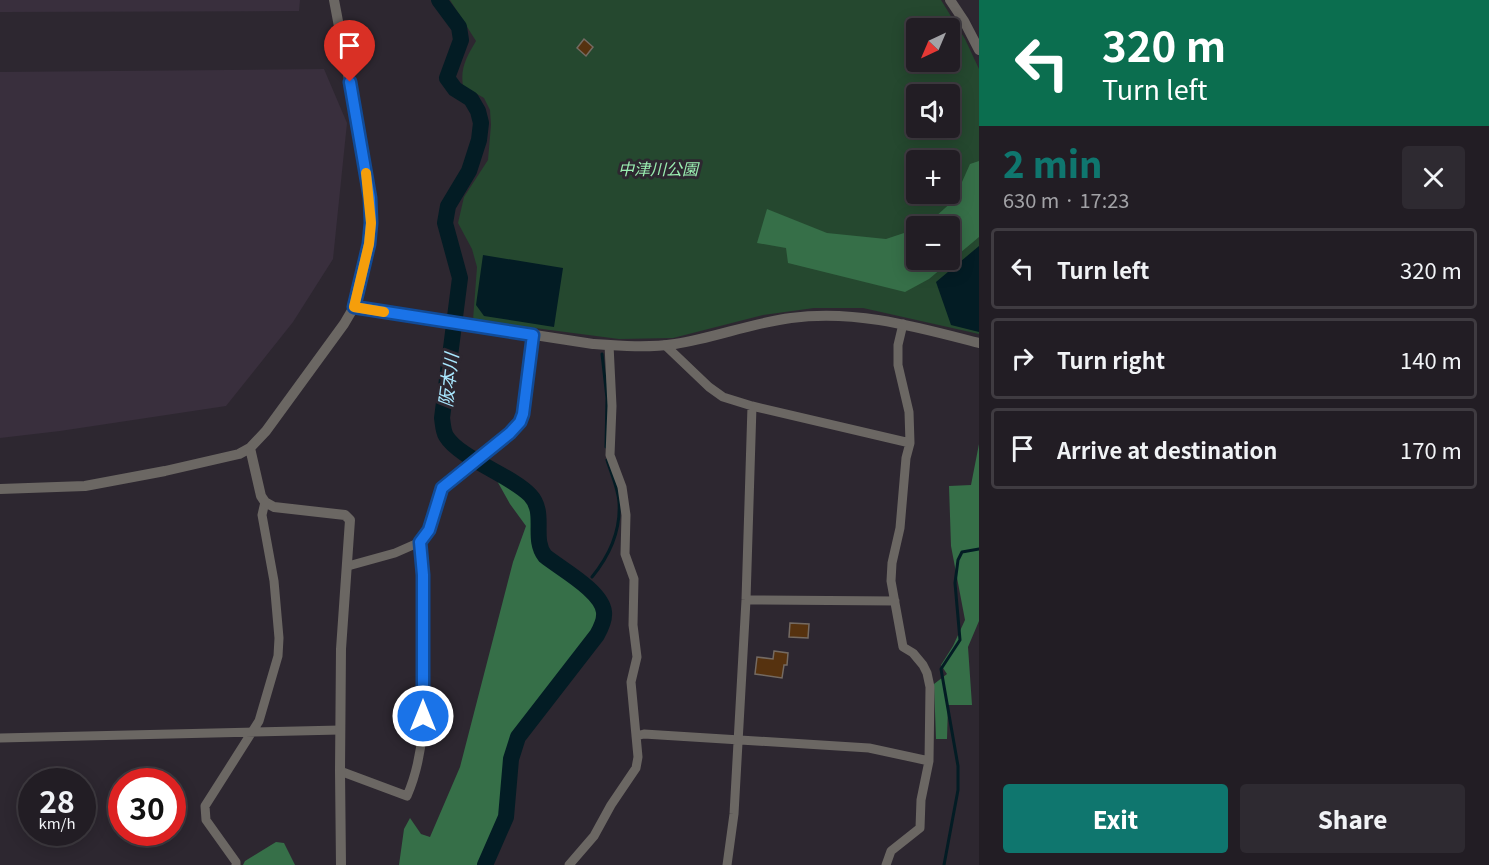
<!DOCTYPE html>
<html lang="en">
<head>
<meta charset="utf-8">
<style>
	:root { --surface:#221d24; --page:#2e2a31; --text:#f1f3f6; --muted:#a2a2a6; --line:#3f3b41; --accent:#0f766e }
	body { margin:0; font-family:Georgia,"Noto Sans JP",serif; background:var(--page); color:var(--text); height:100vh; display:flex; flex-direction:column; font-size:22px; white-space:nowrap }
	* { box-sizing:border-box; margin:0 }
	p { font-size:20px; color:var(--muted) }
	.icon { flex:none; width:33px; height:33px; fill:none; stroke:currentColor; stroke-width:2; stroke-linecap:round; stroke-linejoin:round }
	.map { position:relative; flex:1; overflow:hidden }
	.drawer { display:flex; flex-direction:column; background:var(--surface); width:510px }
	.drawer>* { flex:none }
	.guide { background:#0b6e4f; color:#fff; overflow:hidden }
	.needle { width:39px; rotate:224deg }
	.buttons { position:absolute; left:906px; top:18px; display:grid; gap:12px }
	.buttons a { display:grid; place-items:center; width:54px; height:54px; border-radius:6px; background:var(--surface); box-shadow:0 3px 15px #0003,0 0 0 2px var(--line); font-size:30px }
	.speed { position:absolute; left:18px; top:768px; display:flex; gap:12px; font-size:30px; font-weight:700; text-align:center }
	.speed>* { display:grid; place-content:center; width:78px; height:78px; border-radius:50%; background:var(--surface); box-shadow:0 3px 15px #0003,0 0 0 2px var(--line); line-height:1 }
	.speed small { font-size:15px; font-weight:400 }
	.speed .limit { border:9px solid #d22; background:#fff; color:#111 }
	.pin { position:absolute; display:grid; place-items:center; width:51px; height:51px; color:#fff; margin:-62px -26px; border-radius:50% 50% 50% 0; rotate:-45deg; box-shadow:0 0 6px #0007 }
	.pin .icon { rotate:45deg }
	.me { position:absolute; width:66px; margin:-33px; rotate:0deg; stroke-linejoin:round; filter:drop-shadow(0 0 4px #0008) }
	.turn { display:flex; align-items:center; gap:21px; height:126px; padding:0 24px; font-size:27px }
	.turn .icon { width:78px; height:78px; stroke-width:2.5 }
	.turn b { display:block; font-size:42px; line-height:51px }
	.round { display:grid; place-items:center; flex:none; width:63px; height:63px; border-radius:6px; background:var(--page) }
	.summary { display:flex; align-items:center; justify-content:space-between; height:102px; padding:0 24px }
	h1 { font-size:36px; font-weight:800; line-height:45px; color:var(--accent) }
	.cta { display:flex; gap:12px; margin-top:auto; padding:12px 24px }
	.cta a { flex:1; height:69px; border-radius:6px; background:var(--accent); color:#fff; font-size:24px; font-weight:800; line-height:69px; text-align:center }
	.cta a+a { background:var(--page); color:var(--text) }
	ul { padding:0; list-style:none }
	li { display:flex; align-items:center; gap:18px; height:81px; margin:0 12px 9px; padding:0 12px; border:3px solid var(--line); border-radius:6px }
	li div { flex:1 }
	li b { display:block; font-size:22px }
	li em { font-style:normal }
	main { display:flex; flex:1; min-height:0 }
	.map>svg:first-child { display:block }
	.built { fill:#392f3d }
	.green { fill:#25482f; fill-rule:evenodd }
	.forest { fill:#366f48 }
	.water { fill:#031c24 }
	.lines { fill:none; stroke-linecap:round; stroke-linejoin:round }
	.stream { stroke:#031c24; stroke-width:3 }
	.river { stroke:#031c24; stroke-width:16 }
	.building { fill:#56320f; stroke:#746a62; stroke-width:1.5 }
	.minor { stroke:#6b6763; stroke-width:9 }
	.tertiary { stroke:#6b6763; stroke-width:10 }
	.route-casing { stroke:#114b97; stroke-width:15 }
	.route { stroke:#1a73e8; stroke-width:10 }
	.slow { stroke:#f59e0b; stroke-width:10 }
	.labels { text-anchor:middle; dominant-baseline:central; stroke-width:6; stroke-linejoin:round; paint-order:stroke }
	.park-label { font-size:16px; font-style:italic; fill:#9aeeb1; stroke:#2d2730 }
	.water-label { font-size:18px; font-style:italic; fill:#a9e8ff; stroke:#2d2730 }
</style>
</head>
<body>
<main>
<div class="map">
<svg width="979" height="865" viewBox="0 0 979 865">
	<rect width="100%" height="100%" fill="#2d2730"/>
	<!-- built -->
	<path class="built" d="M0 0H300L299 11 0 12Z
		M324 69 347 123 333 259 293 322 226 406 60 431 0 438V72Z"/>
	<!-- green -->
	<path class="green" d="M450 0H941L965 39 979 69V334L863 308H814L763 315 673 338 619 339 473 320 477 267 472 249 458 223 464 197 488 160 491 125 490 110 484 98 463 86C460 68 467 56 476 41ZM916 28H950V62H916ZM916 94H950V128H916ZM916 160H950V194H916ZM916 226H950V260H916Z"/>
	<!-- forest -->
	<path class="forest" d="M979 161V237L929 279 905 292 788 263 786 248 757 243 767 209 827 233 886 239 916 229V260H950V226H925L954 200 970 164Z
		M979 444V621L968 647 972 705H948L947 739H936L934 684 947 674 941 665 953 646 965 620 951 546 949 486 971 485Z
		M496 479 515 490 535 510 536 550 574 582 596 604 597 631 518 729C502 759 511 782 503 812 498 831 488 848 480 865H399L404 829 410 818 421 834 430 837 460 767 513 562 526 526 510 504Z
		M276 842 284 843 295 865H243L245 861Z"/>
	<!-- water -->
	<path class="water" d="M979 246V332L951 325 936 282Z
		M483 255 563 268 554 327 484 316 476 305Z"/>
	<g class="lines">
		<!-- stream -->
		<path class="stream" d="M602 354 607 398 606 447
			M592 577C610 555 621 531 619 502 618 488 611 473 607 460
			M588 588 589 585
			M944 865 958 790V766L941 669 960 640 955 583 958 560 962 552 979 549"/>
		<!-- river -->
		<path class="river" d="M439 0 459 27 461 40 447 78 455 89 471 99 478 111 481 123 479 140 469 171 448 206 445 223 460 278 442 418C443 424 443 431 446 436 459 458 511 475 530 495 547 513 531 538 545 556 561 569 602 591 604 612 605 620 601 628 597 635L518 737 511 759 506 817 485 865"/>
	</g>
	<!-- building -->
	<path class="building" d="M584 39 593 47 586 56 577 48Z
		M790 623 809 624 808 638 789 637Z
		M774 651 788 653 787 665H784L782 678 755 674 757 657 773 659Z"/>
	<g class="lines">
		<!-- minor -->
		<path class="minor" d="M665 345 709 387 723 397 752 406 910 443
			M348 566 395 553 420 542 429 529 442 488 516 427 523 414 533 335
			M746 600 895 601
			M636 736 644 734 869 748 929 761
			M0 738 340 730
			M340 771 407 796C430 743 423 686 423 630 423 601 426 570 420 542
			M236 865V862L206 820 205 806 259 721 278 656 279 638 274 581 262 515 265 502
			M569 865 594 836 611 805 636 768 638 757 631 682 637 657 633 625 634 579 625 554 626 515 622 487 610 455 612 406 609 345
			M727 865 734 814 746 600 752 406
			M886 865 891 851 920 828 921 800 929 761 930 687 927 673 923 665 913 653 903 647 891 581 892 563 900 528 906 458 910 443 909 412 898 365V345L903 324"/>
		<!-- tertiary -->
		<path class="tertiary" d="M950 0 964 21 979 50
			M354 307 593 344C621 346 648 348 675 344 714 338 752 323 791 318 855 309 917 327 979 343
			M250 448 261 496 265 502 274 507 345 515 350 520 341 649 340 771 341 865
			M0 489 85 486 165 471 239 454 250 448 266 431 344 324 354 307 369 244 371 223 370 198 361 143 334 0"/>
	</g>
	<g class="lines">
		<!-- route casing -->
		<g class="route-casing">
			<path id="route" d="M350 82 370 198 371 223 369 244 354 307 533 335 523 414 520 422 510 433 442 488 429 530 420 542 423 575V716"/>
		</g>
		<!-- route -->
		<use href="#route" class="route"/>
		<!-- slow -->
		<path class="slow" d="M366 173 371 223 369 244 354 307 384 312"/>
	</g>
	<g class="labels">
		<!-- park labels -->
		<g class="park-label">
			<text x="658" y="168">中津川公園</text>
		</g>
		<!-- water labels -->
		<g class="water-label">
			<text transform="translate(447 380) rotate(-83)">阪本川</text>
		</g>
	</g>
</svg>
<div class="buttons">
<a><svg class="needle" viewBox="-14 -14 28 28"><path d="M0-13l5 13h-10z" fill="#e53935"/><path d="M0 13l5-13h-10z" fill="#a2a2a6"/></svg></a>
<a><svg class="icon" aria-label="sound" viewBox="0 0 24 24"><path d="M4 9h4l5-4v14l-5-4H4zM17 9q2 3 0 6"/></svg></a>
<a>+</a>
<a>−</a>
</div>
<div class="speed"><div>28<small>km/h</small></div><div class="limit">30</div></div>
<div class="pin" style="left:350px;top:82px;background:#d93025"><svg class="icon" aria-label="arrive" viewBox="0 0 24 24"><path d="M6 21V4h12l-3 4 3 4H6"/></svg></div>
<svg class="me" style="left:423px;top:716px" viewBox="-20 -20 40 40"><circle r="17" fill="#1a73e8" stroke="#fff" stroke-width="3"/><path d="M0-11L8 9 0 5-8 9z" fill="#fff"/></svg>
</div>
<section class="drawer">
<div class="guide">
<div class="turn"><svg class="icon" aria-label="left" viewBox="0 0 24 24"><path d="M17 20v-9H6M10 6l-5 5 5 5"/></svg><div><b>320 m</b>Turn left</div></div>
</div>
<div class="summary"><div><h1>2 min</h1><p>630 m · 17:23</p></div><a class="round"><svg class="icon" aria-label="close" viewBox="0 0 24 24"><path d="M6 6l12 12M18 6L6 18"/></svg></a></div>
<ul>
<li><svg class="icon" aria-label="left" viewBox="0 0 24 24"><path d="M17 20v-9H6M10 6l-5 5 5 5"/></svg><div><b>Turn left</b></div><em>320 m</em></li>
<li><svg class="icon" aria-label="right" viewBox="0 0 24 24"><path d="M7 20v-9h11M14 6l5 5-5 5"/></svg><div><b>Turn right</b></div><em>140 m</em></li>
<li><svg class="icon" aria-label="arrive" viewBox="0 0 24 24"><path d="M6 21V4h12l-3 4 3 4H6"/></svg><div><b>Arrive at destination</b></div><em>170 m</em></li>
</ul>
<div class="cta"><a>Exit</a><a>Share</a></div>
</section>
</main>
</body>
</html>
